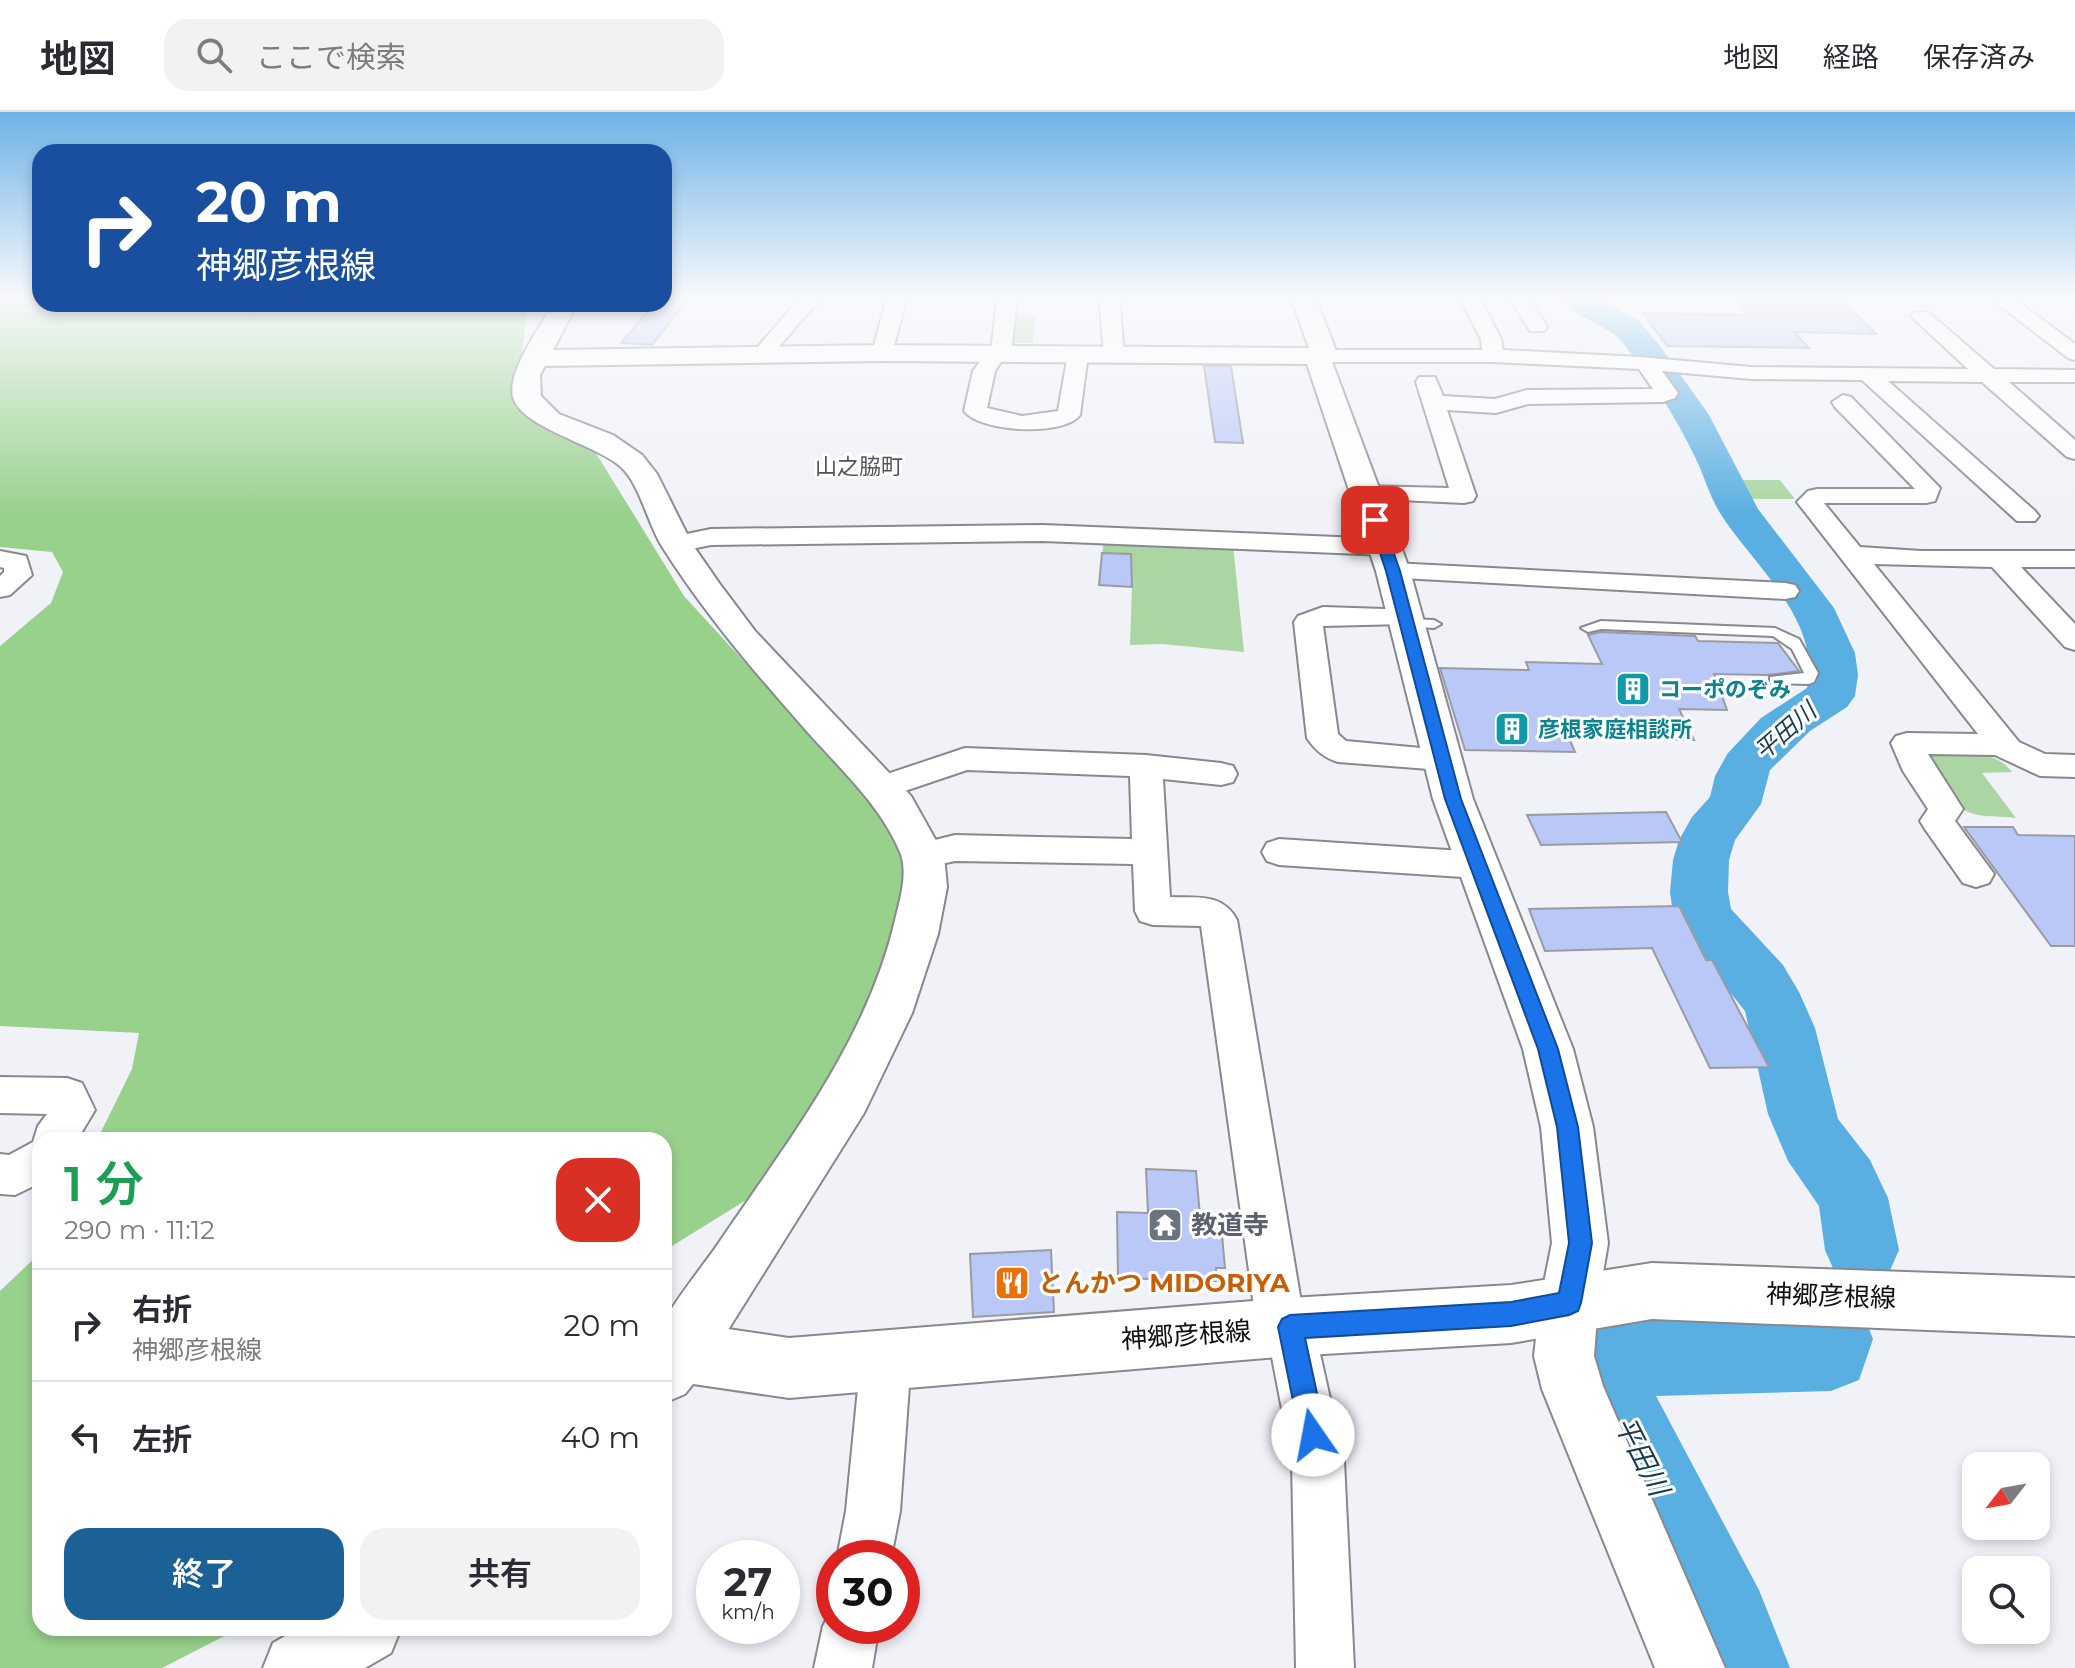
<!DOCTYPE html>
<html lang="ja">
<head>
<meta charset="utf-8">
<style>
	:root { --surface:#fff; --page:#f2f2f3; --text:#2b2b33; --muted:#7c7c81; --line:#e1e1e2; --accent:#1c6196 }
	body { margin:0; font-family:Montserrat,"Noto Sans JP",sans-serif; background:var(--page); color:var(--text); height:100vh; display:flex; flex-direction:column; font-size:30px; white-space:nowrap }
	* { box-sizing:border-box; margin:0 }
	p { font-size:26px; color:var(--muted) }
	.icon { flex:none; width:44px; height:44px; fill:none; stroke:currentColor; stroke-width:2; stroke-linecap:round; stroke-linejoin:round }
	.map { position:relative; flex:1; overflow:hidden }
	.side { position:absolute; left:32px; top:1020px; width:640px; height:504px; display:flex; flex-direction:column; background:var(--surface); border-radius:24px; box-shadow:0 4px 12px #0003 }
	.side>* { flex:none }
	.hud { position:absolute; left:32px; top:32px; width:640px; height:168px; border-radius:24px; box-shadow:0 4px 12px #0003; background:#1a4fa0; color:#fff; overflow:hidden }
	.needle { width:52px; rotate:239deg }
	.controls { position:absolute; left:1962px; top:1340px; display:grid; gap:16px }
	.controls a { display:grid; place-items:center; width:88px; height:88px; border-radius:16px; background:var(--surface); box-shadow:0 4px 12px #0003; font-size:40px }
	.speed { position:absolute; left:696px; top:1428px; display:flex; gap:16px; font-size:40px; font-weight:700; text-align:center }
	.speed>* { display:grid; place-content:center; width:104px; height:104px; border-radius:50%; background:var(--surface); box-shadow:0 4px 12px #0003; line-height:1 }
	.speed small { font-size:20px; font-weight:400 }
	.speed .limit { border:12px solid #d22; background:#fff; color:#111 }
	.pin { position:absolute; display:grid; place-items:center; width:68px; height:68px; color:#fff; margin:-34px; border-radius:16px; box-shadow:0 4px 12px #0006 }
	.me { position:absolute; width:88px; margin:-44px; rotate:348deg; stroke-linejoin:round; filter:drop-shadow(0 0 6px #0008) }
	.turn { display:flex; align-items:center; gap:28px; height:168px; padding:0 32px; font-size:36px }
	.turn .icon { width:104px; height:104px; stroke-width:2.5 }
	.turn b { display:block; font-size:56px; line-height:68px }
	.round { display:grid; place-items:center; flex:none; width:84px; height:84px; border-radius:24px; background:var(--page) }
	.headline { display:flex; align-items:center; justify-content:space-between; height:136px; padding:0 32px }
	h1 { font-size:48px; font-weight:600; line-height:60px; color:#1e9e55 }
	.action { display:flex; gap:16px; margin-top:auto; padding:16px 32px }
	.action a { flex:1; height:92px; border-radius:24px; background:var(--accent); color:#fff; font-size:32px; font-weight:600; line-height:92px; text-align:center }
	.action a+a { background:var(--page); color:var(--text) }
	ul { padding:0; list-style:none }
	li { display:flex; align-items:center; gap:24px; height:112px; padding:0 32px; border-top:2px solid var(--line) }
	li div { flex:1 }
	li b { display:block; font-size:30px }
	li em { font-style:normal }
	header { display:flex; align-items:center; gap:48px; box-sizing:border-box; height:112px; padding:0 40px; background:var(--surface); border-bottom:2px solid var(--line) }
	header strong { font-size:38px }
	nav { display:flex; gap:44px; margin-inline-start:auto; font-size:28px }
	.search { width:560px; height:72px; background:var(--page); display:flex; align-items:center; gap:20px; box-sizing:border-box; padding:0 28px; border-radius:24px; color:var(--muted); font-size:30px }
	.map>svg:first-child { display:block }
	.green { fill:#abd5a2 }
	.forest { fill:#98d18c }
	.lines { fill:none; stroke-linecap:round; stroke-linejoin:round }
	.river { fill:#5aafe2; fill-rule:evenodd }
	.building { fill:#b9c8f6; stroke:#9a9ca1; stroke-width:2 }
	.service-casing { stroke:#87898e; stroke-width:4 }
	.minor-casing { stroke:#87898e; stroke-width:4 }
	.tertiary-casing { stroke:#87898e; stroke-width:4 }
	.secondary-casing { stroke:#87898e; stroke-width:4 }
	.service { fill:#fff; fill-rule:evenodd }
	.minor { fill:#fff; fill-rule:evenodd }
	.tertiary { fill:#fff; fill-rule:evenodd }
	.secondary { fill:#fff; fill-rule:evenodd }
	.route { fill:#1a73e8; stroke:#114b97; stroke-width:2 }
	.labels { text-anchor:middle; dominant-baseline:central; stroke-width:6; stroke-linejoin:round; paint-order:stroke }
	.far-quarter-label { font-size:22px; fill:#525458; stroke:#fff }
	.culture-label { font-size:22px; font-weight:bold; fill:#0d838f; stroke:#fff; text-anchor:start }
	.water-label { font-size:24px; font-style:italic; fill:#173b51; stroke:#fff }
	.near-worship-label { font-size:26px; font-weight:bold; fill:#5b616d; stroke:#fff; text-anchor:start }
	.near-food-label { font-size:26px; font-weight:bold; fill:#c56008; stroke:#fff; text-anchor:start }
	.near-street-label { font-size:26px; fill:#101113; stroke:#fff }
	.near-water-label { font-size:28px; font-style:italic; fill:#173b51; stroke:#fff }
</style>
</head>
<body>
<header>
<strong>地図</strong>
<div class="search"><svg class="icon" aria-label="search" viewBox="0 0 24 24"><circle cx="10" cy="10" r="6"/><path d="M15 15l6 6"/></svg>ここで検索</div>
<nav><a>地図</a><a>経路</a><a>保存済み</a></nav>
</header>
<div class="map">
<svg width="2075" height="1556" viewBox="0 0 2075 1556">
	<rect width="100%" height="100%" fill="#f0f2f8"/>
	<!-- green -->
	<path class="green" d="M1012 203 1036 204 1033 231H1010Z
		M1740 368H1780L1795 387H1748Z
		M1104 425 1233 433 1244 540 1162 532 1130 533 1132 475 1099 473Z
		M1927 640C1956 641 1993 635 2012 660L1982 661 2016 706C2003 704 1983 706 1971 701 1947 692 1933 663 1927 640Z"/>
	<!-- forest -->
	<path class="forest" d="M0 185H40V192H528L515 295 594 338 684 484 883 701 907 748 904 800 876 877 818 992 751 1085 664 1139V1028H101L98 1026 132 957 139 921 0 914V534L51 491 63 460 52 440 0 435Z
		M40 1141V1516H240L162 1556H0V1179Z"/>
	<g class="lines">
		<!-- river -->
		<path class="river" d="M1560 185H1595L1638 208 1660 234 1709 303 1758 397 1834 496 1855 541 1858 563 1855 584 1847 595 1810 619 1770 658 1761 692 1735 728 1729 748 1728 780 1731 797 1783 853 1799 880 1815 916 1838 1007 1870 1048 1888 1086 1899 1138 1888 1163 1862 1173 1836 1163 1825 1138 1819 1094 1788 1049 1768 1002 1745 899 1688 828 1673 801 1670 780 1673 748 1679 728 1692 705 1710 685 1715 664 1728 641 1761 606 1807 576C1822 508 1752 452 1720 401 1709 383 1704 363 1695 345 1675 304 1651 266 1623 231 1606 210 1575 208 1560 185Z
			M1834 1188 1862 1199 1873 1227 1859 1268 1831 1279 1656 1284 1759 1478 1790 1556H1696L1686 1525 1576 1296 1572 1254 1584 1226 1624 1205 1806 1201Z"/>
	</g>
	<!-- building -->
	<path class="building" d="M664 185H690L652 233 621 231 654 192H664Z
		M1736 188 1844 191 1876 222 1794 220 1809 236 1667 234 1643 201 1748 203Z
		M1204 254H1231L1243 331 1215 330Z
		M1102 441 1131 442 1132 475 1099 473Z
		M1601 520 1695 524 1698 529 1778 531 1799 559 1768 563 1714 562 1727 598 1679 597 1694 628 1568 624 1575 640 1465 638 1440 556 1529 558 1526 550 1602 552 1588 523Z
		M1666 700 1682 730 1541 733 1527 703Z
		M1964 715H2013L2018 723 2075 724V834H2051Z
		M1679 794 1706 848H1712L1769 955 1710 956 1652 836 1545 839 1529 797Z
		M1146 1057 1196 1059 1200 1104H1211L1213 1122 1222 1123 1225 1156H1216V1169L1118 1166 1117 1100 1148 1101Z
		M1051 1138 1054 1200 973 1205 970 1142Z"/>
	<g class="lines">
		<!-- service casing -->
		<g class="service-casing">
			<path id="service" d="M1406 507 1434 508 1441 512 1434 516 1401 514 1399 511Z
				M1601 509 1775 516 1799 527 1818 561 1814 570 1809 572 1770 571V565L1804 561 1792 537 1773 524 1601 517 1588 520 1581 516Z"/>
		</g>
		<!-- minor casing -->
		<g class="minor-casing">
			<path id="minor" d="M801 185H822L769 246H755L752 242 755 238Z
				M887 185H907L892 241 882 247 872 241Z
				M997 185H1017L1012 233 995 259 987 296 1022 304 1058 299 1068 242 1078 236 1088 242 1080 303C1063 325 980 320 964 299L973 259 992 233Z
				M1099 185H1119L1124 242 1121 246H1107L1104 242Z
				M1459 185H1479L1501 227 1503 238 1640 245 1751 255 1968 257 1911 204 1914 200H1928L1994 257 2075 258V270H2009L2075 328V347L2067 345 1982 270 1888 269 2035 399 2039 404 2035 409H2017L1862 268 1751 267 1662 259 1678 281 1675 286 1663 290 1528 292 1496 301 1447 298 1476 384 1473 389 1464 391 1356 386 1353 381 1356 376 1365 374 1449 376 1416 270 1419 265H1435L1443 284 1495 287 1527 278 1653 277 1639 257 1493 250H1320L1309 244 1320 238H1482L1481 227Z
				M1509 185H1529L1547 215 1544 219H1530Z
				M1989 185H2012L2075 232V248L2068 246Z
				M1843 283 1851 285 1940 376 1935 389 1926 391H1824L1860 435 1921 439H2075V455H2021L2075 512V538L2065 535 1992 455 1874 452 2019 630 2045 642 2075 643V665L2040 664 1995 643 1928 642 1963 697 1955 709 1994 762 1989 771 1976 775 1963 771 1925 717 1920 709 1928 697 1903 659 1891 631 1896 624 1907 621 1978 622 1797 390 1808 379 1817 377H1915L1835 295 1832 290Z
				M1043 413 1386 427 1395 429 1399 435 1395 441 1386 443 1043 429 711 433 676 440 667 438 663 432 667 426 711 417Z
				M0 439 26 444 32 463 10 483 0 485V464L4 460V456L0 455Z
				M1393 451 1785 471 1795 473 1799 479 1795 485 1785 487 1383 465 1379 459 1383 453Z
				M1323 495 1415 498 1419 504 1415 510 1405 512 1323 514 1338 622 1346 629 1453 639 1458 647 1453 655 1442 658 1338 650C1324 646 1315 638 1307 626L1294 510 1298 504Z
				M965 636 1146 643 1221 651 1233 654 1237 662 1233 670 1221 673 1163 667 1170 785C1198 786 1223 781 1237 808L1302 1196 1307 1198 1314 1215 1344 1349 1354 1556H1296L1292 1349 1270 1235 1264 1233 1257 1216 1201 814 1153 813 1140 809 1135 799 1133 752 955 749 923 756 911 752 905 743 911 734 955 723 1132 727 1130 664 967 658 881 687 869 684 864 676 869 668Z
				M1279 727 1478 740 1490 744 1496 753 1490 762 1478 766 1279 753 1267 749 1262 740 1267 731Z
				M0 965 67 966 82 971 95 998 77 1028H40V1071L15 1083 0 1082V1042L9 1043 33 1030 38 1014 47 1002 0 1001Z
				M886 1221 903 1229 911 1246 900 1399 891 1446H837L846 1399 861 1246 869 1229Z
				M834 1493V1514H879L872 1556H814L823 1514Z"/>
		</g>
		<!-- tertiary casing -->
		<g class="tertiary-casing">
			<path id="tertiary" d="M1291 185H1315L1335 236 1332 250 1410 459 1473 687 1573 937 1593 1015 1608 1131 1598 1191 1594 1244 1603 1274 1725 1556H1655L1542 1277 1534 1244 1540 1191 1552 1131 1541 1015 1523 937 1433 687 1376 459 1307 252 882 249 545 254 540 263 541 284 559 302 613 323 642 343 657 362 692 432 719 471 755 519 911 684 944 743 947 775 938 822 912 901 864 1001 701 1261 680 1270 664 1263C664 1248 660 1225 664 1211 669 1196 705 1151 716 1135 786 1031 868 929 896 804 901 784 908 759 900 740 880 692 838 655 804 616 753 558 704 501 663 436 648 413 640 372 621 355 596 332 521 316 513 285 507 259 540 216 553 192H577L553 238 882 233 1309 236Z"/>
		</g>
		<!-- secondary casing -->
		<g class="secondary-casing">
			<path id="secondary" d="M1652 1151 2075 1166V1224L1652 1207 1511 1231 1290 1244 789 1286 693 1272 685 1282 664 1291V1217L680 1210 789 1226 1290 1186 1511 1173Z
				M299 1516H401L391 1541 365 1556H263L273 1531Z"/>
		</g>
		<!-- service -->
		<use href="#service" class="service"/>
		<!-- minor -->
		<use href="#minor" class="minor"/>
		<!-- tertiary -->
		<use href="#tertiary" class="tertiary"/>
		<!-- secondary -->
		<use href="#secondary" class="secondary"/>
	</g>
	<!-- sky -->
	<linearGradient id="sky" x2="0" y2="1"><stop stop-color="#6fb2e6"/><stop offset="0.46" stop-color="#f8f9fc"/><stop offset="1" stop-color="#f8f9fc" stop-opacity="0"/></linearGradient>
	<rect width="2075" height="403" fill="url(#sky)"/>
	<!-- route -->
	<path class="route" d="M1375 404 1382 408 1400 459 1461 687 1558 937 1578 1015 1592 1131 1581 1191 1578 1199 1569 1203 1511 1214 1305 1226 1326 1323 1322 1333 1313 1336 1304 1333 1300 1323 1278 1215 1282 1207 1290 1203 1511 1190 1559 1181 1569 1131 1557 1015 1538 937 1445 687 1386 459 1369 408Z"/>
	<!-- icons -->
	<defs>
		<g id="building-square" transform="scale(1.8)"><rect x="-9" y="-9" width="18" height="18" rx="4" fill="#0f9aa8" stroke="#fff"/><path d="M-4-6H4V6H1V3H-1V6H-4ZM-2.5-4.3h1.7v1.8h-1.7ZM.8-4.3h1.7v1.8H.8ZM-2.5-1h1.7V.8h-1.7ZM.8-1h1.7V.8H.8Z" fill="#fff"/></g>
		<g id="temple-square" transform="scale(1.8)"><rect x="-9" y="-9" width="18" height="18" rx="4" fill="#6b7280" stroke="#fff"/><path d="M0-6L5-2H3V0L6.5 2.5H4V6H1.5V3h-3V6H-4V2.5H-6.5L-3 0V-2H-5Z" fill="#fff"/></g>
		<g id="restaurant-square" transform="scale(1.8)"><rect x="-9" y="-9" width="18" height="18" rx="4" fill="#e8710a" stroke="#fff"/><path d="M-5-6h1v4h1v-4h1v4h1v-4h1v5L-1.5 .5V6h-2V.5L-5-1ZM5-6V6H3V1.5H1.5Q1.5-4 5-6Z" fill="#fff"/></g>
	</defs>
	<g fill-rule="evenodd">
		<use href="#building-square" x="1633" y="577"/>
		<use href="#building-square" x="1512" y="617"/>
		<use href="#temple-square" x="1165" y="1113"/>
		<use href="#restaurant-square" x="1012" y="1171"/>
	</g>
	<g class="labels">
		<!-- far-quarter labels -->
		<g class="far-quarter-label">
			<text x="859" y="354">山之脇町</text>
		</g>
		<!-- culture labels -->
		<g class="culture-label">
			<text x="1659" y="577">コーポのぞみ</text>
			<text x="1538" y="617">彦根家庭相談所</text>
		</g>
		<!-- water labels -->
		<g class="water-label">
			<text transform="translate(1785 619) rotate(-41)">平田川</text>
		</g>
		<!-- near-worship labels -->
		<g class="near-worship-label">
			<text x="1191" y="1113">教道寺</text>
		</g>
		<!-- near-food labels -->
		<g class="near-food-label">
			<text x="1038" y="1171">とんかつ MIDORIYA</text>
		</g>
		<!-- near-street labels -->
		<g class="near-street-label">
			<text transform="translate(1831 1184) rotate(2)">神郷彦根線</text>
			<text transform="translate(1186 1223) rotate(-4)">神郷彦根線</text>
		</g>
		<!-- near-water labels -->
		<g class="near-water-label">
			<text transform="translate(1642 1344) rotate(63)">平田川</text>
		</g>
	</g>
</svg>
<div class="controls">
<a><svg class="needle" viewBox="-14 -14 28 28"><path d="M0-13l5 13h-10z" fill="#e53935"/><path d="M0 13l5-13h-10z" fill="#7c7c81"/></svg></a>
<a><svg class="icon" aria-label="search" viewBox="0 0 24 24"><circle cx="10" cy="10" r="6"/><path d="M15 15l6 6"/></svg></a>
</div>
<div class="speed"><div>27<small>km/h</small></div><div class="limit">30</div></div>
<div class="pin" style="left:1375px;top:408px;background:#d93025"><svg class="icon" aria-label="arrive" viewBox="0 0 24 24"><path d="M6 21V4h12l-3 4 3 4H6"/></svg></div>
<svg class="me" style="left:1313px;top:1323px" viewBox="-20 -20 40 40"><circle r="19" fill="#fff"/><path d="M0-13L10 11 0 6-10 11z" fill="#1a73e8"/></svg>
<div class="hud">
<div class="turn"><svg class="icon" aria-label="right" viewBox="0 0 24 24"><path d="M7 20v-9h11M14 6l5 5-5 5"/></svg><div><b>20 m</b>神郷彦根線</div></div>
</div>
<section class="side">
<div class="headline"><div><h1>1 分</h1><p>290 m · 11:12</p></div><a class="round" style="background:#d93025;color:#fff"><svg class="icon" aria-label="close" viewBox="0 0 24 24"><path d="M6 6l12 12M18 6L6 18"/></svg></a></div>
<ul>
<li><svg class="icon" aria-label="right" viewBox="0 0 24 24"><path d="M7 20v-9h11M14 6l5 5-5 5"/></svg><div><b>右折</b><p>神郷彦根線</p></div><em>20 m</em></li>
<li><svg class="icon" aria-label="left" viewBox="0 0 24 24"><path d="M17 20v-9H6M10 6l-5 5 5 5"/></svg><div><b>左折</b></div><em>40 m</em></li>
</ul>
<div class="action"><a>終了</a><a>共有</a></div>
</section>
</div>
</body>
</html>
